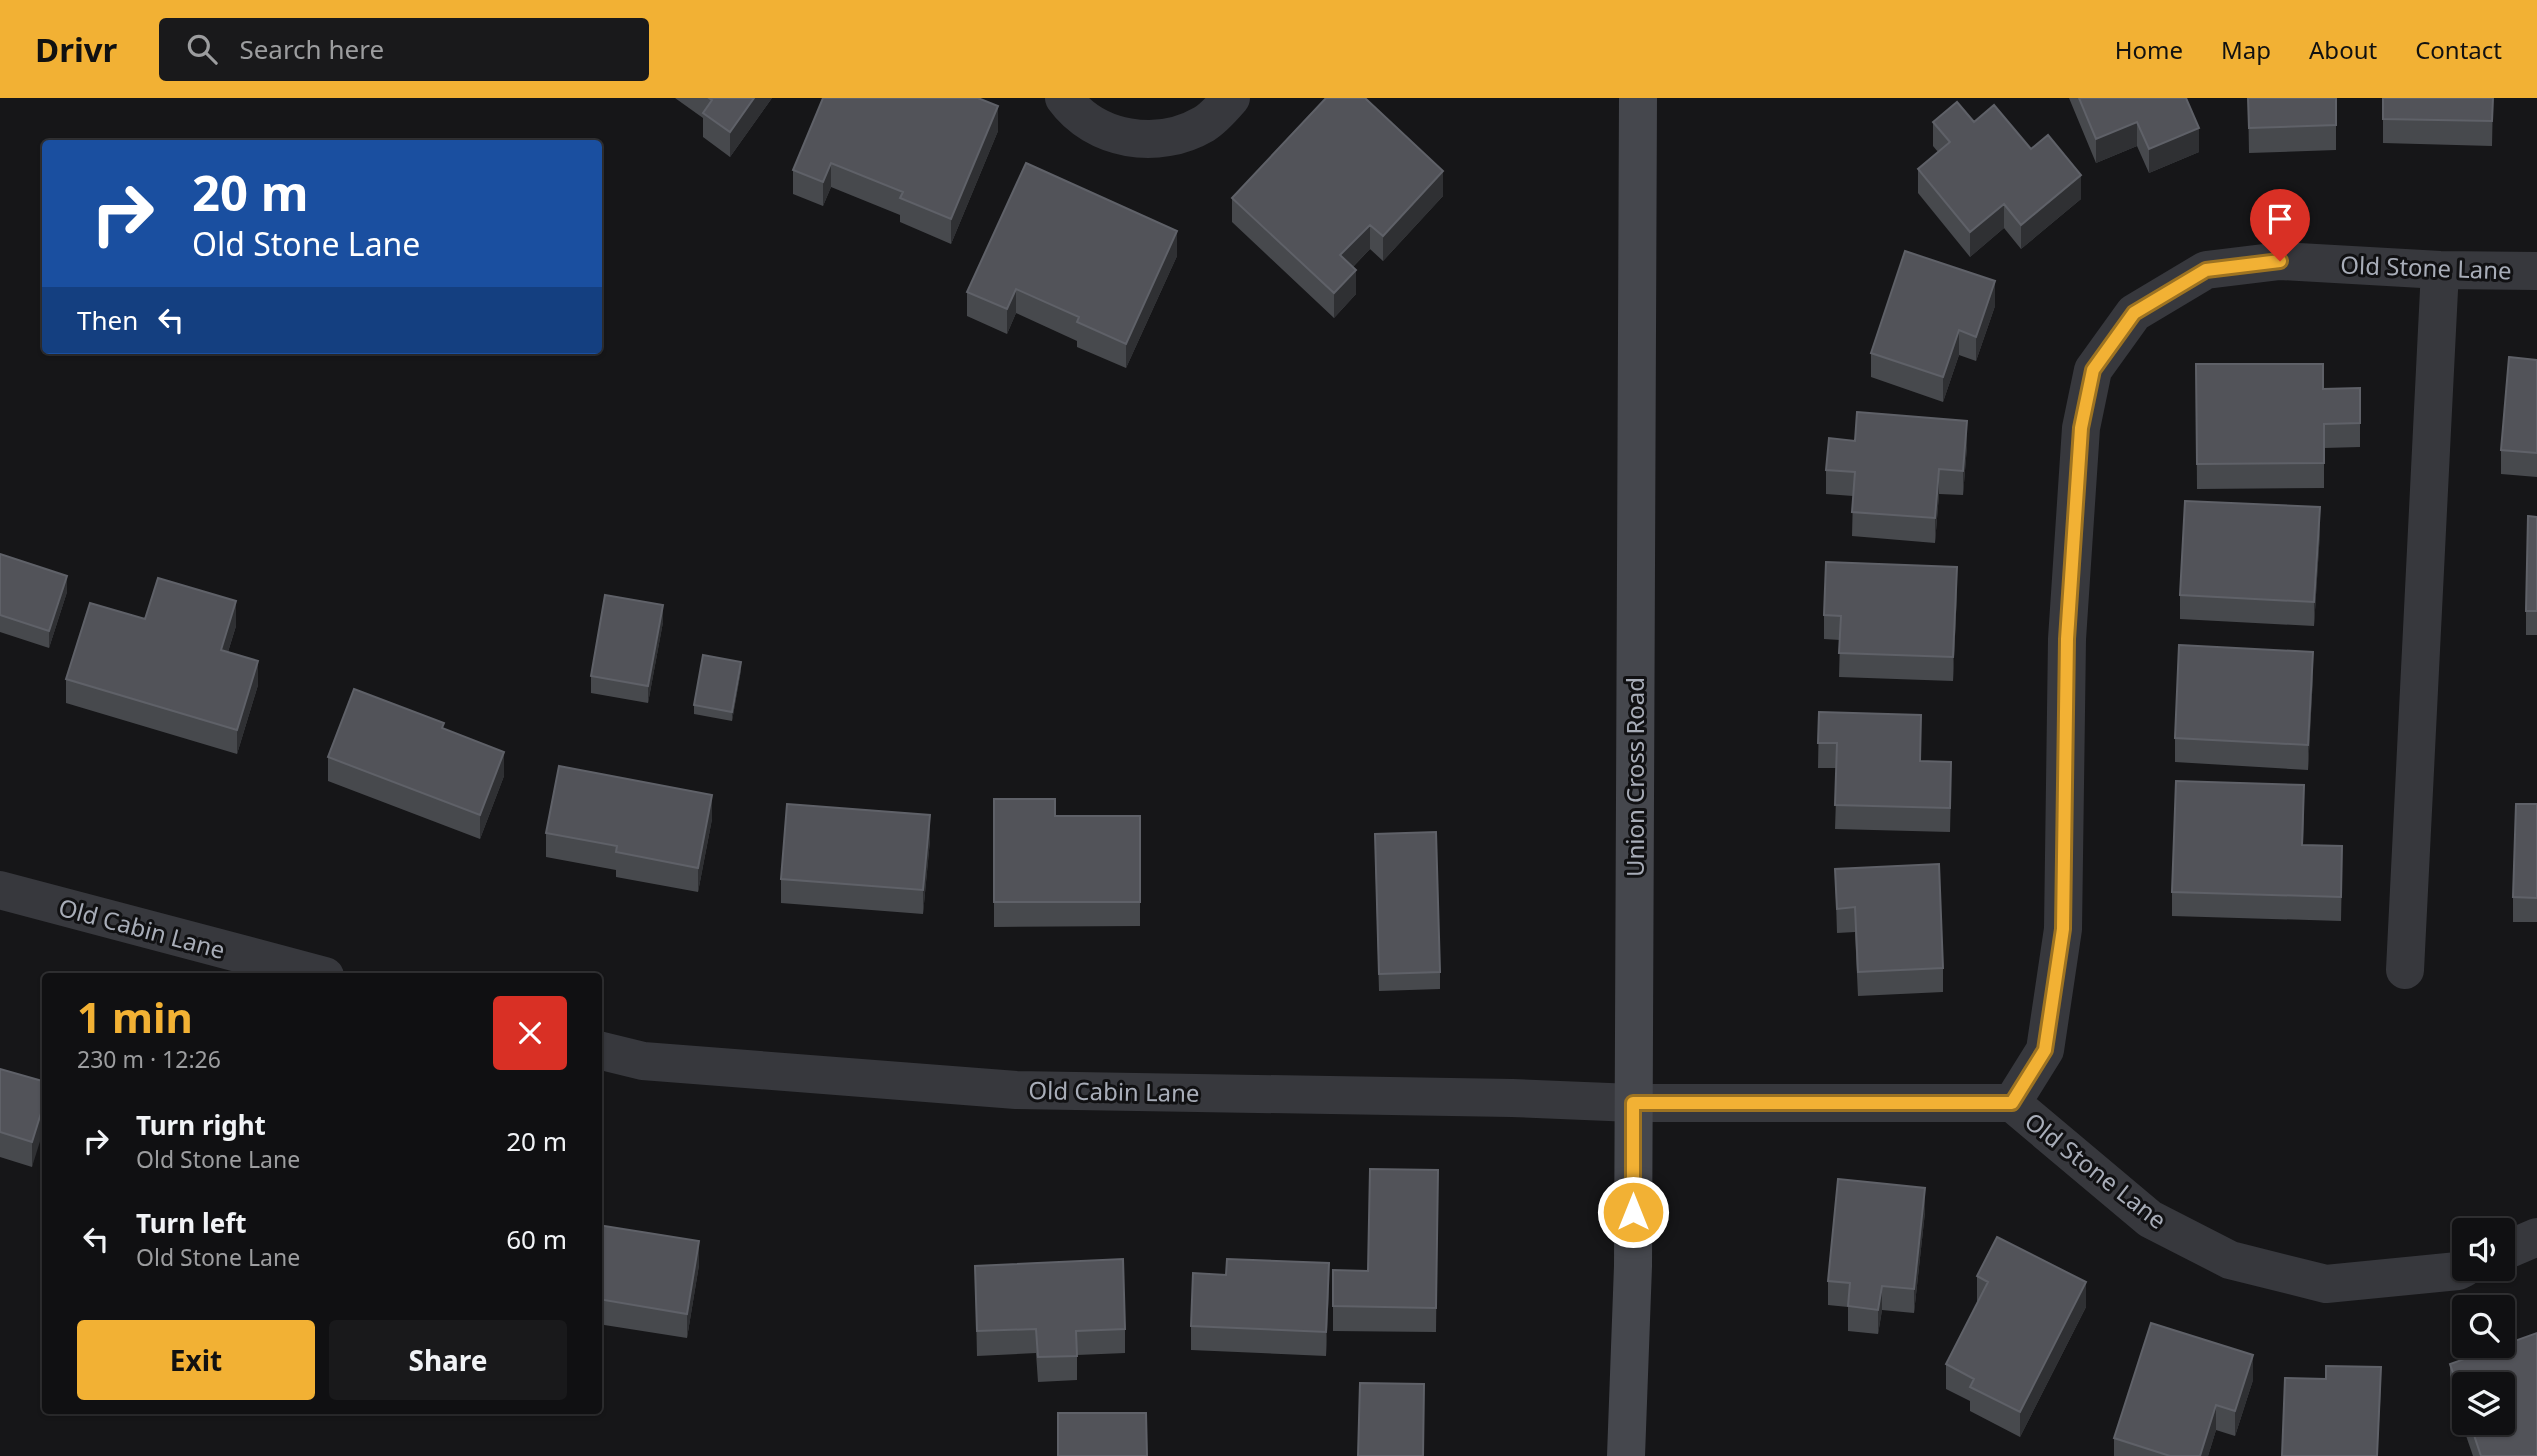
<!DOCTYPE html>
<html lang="en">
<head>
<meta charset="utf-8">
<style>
	:root { --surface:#101012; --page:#19191b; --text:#f1f3f6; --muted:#9c9d9f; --line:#303032; --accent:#f2b134 }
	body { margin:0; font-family:"Noto Sans",sans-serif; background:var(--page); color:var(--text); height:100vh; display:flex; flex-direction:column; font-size:26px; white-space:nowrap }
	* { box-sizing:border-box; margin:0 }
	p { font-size:23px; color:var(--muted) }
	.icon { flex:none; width:38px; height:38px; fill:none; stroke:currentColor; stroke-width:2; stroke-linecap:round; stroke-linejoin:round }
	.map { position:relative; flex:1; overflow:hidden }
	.side { position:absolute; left:42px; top:875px; width:560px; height:441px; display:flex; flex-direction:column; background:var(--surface); border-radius:7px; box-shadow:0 2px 5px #0004,0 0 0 2px var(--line) }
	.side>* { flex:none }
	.guide { position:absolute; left:42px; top:42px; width:560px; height:214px; border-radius:7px; box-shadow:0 2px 5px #0004,0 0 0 2px var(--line); background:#1a4fa0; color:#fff; overflow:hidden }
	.buttons { position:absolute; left:2452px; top:1120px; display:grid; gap:14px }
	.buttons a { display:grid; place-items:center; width:63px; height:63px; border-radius:7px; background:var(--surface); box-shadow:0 2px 5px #0004,0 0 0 2px var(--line); font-size:35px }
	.pin { position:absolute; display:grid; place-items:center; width:60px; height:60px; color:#fff; margin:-72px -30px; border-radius:50% 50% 50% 0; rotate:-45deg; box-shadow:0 0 7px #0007 }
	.pin .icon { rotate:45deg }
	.me { position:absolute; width:77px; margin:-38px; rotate:0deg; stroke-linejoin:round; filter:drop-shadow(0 0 5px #0008) }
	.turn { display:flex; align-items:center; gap:24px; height:147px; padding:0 35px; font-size:32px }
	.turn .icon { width:91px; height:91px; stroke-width:2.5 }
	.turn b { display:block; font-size:49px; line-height:60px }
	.then { display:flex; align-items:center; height:66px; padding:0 35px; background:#0003; gap:14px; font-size:26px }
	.round { display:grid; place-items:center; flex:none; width:74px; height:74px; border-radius:7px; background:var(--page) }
	.headline { display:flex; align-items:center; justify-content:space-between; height:119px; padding:0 35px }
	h1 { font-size:42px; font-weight:700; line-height:52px; color:var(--accent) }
	.action { display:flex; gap:14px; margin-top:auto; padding:14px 35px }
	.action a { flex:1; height:80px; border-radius:7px; background:var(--accent); color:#111; font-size:28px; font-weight:700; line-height:80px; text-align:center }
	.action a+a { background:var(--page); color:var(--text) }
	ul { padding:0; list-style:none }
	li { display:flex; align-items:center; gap:21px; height:98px; padding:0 35px }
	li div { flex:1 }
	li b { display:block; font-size:26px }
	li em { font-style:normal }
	header { display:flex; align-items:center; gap:42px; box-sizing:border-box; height:98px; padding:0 35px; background:var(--accent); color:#111 }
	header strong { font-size:33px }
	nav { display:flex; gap:38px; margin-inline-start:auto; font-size:24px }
	.search { width:490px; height:63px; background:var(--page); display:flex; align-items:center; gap:18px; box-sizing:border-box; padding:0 24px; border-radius:7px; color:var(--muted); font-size:26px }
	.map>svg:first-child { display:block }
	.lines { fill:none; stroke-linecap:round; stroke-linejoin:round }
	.street { stroke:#37383d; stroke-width:38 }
	.secondary { stroke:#45474d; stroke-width:38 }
	.wall { fill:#47494d; fill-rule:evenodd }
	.shaded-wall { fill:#2f3033 }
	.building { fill:#525359; stroke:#5f6168; stroke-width:2 }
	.route-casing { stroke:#9d7322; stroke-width:18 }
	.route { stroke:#f2b134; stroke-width:12 }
	.labels { text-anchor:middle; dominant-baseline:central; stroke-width:6; stroke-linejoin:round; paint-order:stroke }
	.street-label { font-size:24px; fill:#a8adb8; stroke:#111113 }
</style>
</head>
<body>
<header>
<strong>Drivr</strong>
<div class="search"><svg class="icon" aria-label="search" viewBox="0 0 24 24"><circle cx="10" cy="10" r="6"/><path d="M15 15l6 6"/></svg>Search here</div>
<nav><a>Home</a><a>Map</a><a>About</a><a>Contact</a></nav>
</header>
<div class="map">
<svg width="2537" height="1358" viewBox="0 0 2537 1358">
	<rect width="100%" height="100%" fill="#161618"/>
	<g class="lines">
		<!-- street -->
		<path class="street" d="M1064 0C1095 43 1158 53 1204 26 1214 20 1224 8 1231 0
			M0 792 325 878
			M2405 872 2440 172
			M598 952 643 963 1016 992 1512 1000 1633 1005H2012L2150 1121 2230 1162 2326 1186 2458 1173 2464 1170
			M2012 1005 2045 952 2063 831 2067 541 2081 330 2093 272 2134 215 2206 172 2280 163 2440 172 2537 173
			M2502 1154 2537 1139"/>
		<!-- secondary -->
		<path class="secondary" d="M1626 1358 1633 1168 1638 0"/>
	</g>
	<!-- wall -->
	<path class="wall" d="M675 0H772L730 59 703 39V20Z
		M2069 0H2186L2199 54 2149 75 2137 48 2096 65Z
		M2248 0H2336V52L2249 55Z
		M2493 0 2492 48 2383 45V21Z
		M1933 24H1974L2031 51 2081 101 2021 151 2004 130 1970 159 1918 95V71L1938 54 1933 48Z
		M998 33 951 146 900 124V117L831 89 823 108 793 96V72Z
		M1443 98 1383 163 1370 151 1353 169 1356 196 1334 220 1232 124V100Z
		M1177 158 1126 270 1077 249V243L1016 215 1007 236 967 218V194Z
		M1995 208 1976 263 1959 257 1943 304 1871 279V255Z
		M2537 262V379L2501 376V352Z
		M2196 266 2323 291 2360 290V349L2324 350V390L2197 391Z
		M1855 343 1967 348 1963 397 1939 396 1935 445 1852 438 1853 398 1826 396V372Z
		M2537 419V537H2526V513Z
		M2320 434 2314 528 2180 521V497Z
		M0 456 67 494 49 550 0 534Z
		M1957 494 1953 583 1839 579 1840 542 1824 541V517Z
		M145 521 236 528 228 554 258 587 237 656 66 605V581Z
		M663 524 648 605 591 595V578Z
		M741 572 732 623 694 616V607Z
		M2313 578 2308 672 2175 664V640Z
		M1819 614 1920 663 1951 689 1950 734 1835 731 1837 670H1818Z
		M328 659 504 678 480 741 328 683Z
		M994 701 1055 718H1140V828L994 829Z
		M2537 706V824H2513V799Z
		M2304 712 2303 747 2342 772 2341 823 2172 818V794Z
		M712 721 698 794 616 779V772L546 759V735Z
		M930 742 923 816 781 805V781Z
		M1375 753 1440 874V891L1379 893Z
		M1835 771 1943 870V894L1858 898 1855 834 1837 835Z
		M0 971 46 984 32 1069 0 1059Z
		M1438 1072 1436 1234 1333 1233V1172L1368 1173Z
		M1925 1114 1914 1215 1882 1212 1878 1236 1848 1233V1209L1828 1207V1183Z
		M598 1127 699 1167 687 1240 598 1226Z
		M975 1168 1125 1231V1255L1077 1257V1282L1038 1284 1036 1255 977 1258Z
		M1226 1177 1329 1189 1326 1258 1191 1252V1228Z
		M1977 1178 2086 1209 2020 1339 1970 1313V1303L1946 1291V1266L1979 1203H1977Z
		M2450 1266 2537 1358H2473L2450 1291ZM2464 1286 2502 1325H2464Z
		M2253 1282 2235 1338 2216 1332 2208 1358H2114V1340Z"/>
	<!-- shaded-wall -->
	<path class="shaded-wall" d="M754 0H772L730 59V34Z
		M998 8V33L951 146V121Z
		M2137 24V48L2096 65V41Z
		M2199 30V54L2149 75V51Z
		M831 65V89L823 108V84Z
		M1443 73V98L1383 163V138Z
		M2081 77V101L2021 151V127Z
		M2004 106V130L1970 159V134Z
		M1370 127V151L1340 182V157Z
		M1177 133V158L1126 270V246Z
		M1356 172V196L1334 220V195Z
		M1995 183V208L1976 263V239Z
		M1016 191V215L1007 236V211Z
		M1959 232V257L1943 304V279Z
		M1967 323V348L1963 397V373Z
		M1939 371V396L1935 445V420Z
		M2320 409V434L2314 528V504Z
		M1957 469V494L1953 583V559Z
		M67 478V494L49 550V533Z
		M236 503V528L221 576V552Z
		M663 507V524L648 605V588Z
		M2313 554V578L2308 672V647Z
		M258 563V587L237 656V632Z
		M741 564V572L732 623V614Z
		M504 654V678L480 741V717Z
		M712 697V721L698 794V770Z
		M930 717V742L923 816V792Z
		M46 999V1024L32 1069V1044Z
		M1925 1090V1114L1914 1215V1191Z
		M699 1143V1167L687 1240V1216Z
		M1329 1165V1189L1326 1258V1234Z
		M2086 1184V1209L2020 1339V1314Z
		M1882 1188V1212L1878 1236V1212Z
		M2253 1257V1282L2235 1338V1313Z
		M2381 1269V1293L2377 1358Z
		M2216 1307V1332L2208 1358H2200Z"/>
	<!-- building -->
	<path class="building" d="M709 0H754L730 34 703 15 712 2Z
		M823 0H978L998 8 951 121 900 100 903 94 831 65 823 84 793 72Z
		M1326 0H1365L1443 73 1383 138 1370 127 1340 157 1356 172 1334 195 1232 100Z
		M2079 0H2186L2199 30 2149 51 2137 24 2096 41Z
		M2248 0H2336V27L2249 30Z
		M2383 0H2493L2492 23 2383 21Z
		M1957 4 1974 24 1994 7 2031 51 2048 37 2081 77 2021 127 2004 106 1970 134 1918 71 1950 44 1933 24Z
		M1026 65 1177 133 1126 246 1077 224 1079 219 1016 191 1007 211 967 194Z
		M1905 153 1995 183 1976 239 1959 232 1943 279 1871 255Z
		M2509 259 2537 262V355L2501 352Z
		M2196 266H2323V291L2360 290V325L2324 326V365L2197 366Z
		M1857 314 1967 323 1963 373 1939 371 1935 420 1852 414 1855 374 1826 372 1829 340 1855 343Z
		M2185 403 2320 409 2314 504 2180 497Z
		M2528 418 2537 419V513H2526Z
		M0 456 67 478 49 533 0 517Z
		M1826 464 1957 469 1953 559 1839 555 1841 518 1824 517Z
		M158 480 236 503 221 552 258 563 237 632 66 581 90 505 145 521Z
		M605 497 663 507 648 588 591 578Z
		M2179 547 2313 554 2308 647 2175 640Z
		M703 557 741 564 732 614 694 607Z
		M354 591 444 625 442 630 504 654 480 717 328 659Z
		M1819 614 1921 617 1920 663 1951 664 1950 710 1835 707 1837 645H1818Z
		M559 668 712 697 698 770 616 754 617 748 546 735Z
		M2176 683 2304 687 2302 747 2342 748 2341 799 2172 794Z
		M994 701H1055V718H1140V804H994Z
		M787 706 930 717 923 792 781 781Z
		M2516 706H2537V800L2513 799Z
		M1436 734 1440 874 1379 876 1375 736Z
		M1939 766 1943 870 1858 874 1855 809 1837 811 1835 771Z
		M0 971 46 984V999L32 1044 0 1034Z
		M1370 1071 1438 1072 1436 1210 1333 1208V1172L1368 1173Z
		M1838 1081 1925 1090 1914 1191 1882 1188 1878 1212 1848 1208 1850 1185 1828 1183Z
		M598 1127 699 1143 687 1216 598 1201Z
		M1997 1139 2086 1184 2020 1314 1970 1289 1974 1281 1946 1266 1988 1184 1977 1178Z
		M1123 1161 1125 1231 1076 1233 1077 1258 1038 1259 1036 1231 977 1233 975 1168Z
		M1227 1161 1329 1165 1326 1234 1191 1228 1193 1175 1226 1177Z
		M2151 1225 2253 1257 2235 1313 2216 1307 2200 1358H2170L2114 1340Z
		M2537 1235V1358H2481L2470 1325H2502V1286H2464V1308L2450 1266Z
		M2326 1268 2381 1269 2377 1358H2282L2285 1280 2326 1281Z
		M1360 1285 1424 1286 1423 1358H1358Z
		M1058 1315H1146L1147 1358H1058Z"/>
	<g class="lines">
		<!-- route casing -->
		<g class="route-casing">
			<path id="route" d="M1633 1114V1005H2012L2045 952 2063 831 2067 541 2081 330 2093 272 2134 215 2206 172 2280 163"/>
		</g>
		<!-- route -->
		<use href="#route" class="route"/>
	</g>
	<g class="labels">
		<!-- street labels -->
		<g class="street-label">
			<text transform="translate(2426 169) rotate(2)">Old Stone Lane</text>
			<text transform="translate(1634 679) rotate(-90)">Union Cross Road</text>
			<text transform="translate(142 830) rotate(15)">Old Cabin Lane</text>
			<text transform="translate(1114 993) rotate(1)">Old Cabin Lane</text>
			<text transform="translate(2096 1072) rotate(38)">Old Stone Lane</text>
		</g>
	</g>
</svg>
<div class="buttons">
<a><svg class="icon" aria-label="sound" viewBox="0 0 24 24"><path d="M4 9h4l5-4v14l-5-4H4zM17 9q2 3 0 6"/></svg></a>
<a><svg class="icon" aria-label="search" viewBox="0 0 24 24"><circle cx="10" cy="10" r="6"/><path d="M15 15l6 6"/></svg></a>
<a><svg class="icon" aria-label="layers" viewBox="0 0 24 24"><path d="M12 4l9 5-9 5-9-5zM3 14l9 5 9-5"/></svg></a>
</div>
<div class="pin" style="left:2280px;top:163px;background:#d93025"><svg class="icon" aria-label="arrive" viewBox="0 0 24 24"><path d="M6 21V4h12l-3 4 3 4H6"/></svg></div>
<svg class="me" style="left:1633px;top:1114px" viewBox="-20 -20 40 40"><circle r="17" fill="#f2b134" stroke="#fff" stroke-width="3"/><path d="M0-11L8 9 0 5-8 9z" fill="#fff"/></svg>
<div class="guide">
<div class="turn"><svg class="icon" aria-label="right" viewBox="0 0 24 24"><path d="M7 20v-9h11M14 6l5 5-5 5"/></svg><div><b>20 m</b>Old Stone Lane</div></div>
<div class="then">Then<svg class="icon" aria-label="left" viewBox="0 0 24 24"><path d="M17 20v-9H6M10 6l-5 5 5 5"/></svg></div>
</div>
<section class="side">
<div class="headline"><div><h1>1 min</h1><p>230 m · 12:26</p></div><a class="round" style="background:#d93025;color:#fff"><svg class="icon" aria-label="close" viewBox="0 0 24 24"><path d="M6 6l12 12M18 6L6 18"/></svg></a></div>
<ul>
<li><svg class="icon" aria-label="right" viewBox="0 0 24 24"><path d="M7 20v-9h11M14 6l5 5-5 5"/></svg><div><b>Turn right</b><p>Old Stone Lane</p></div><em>20 m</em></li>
<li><svg class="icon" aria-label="left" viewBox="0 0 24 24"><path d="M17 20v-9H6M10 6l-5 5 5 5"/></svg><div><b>Turn left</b><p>Old Stone Lane</p></div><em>60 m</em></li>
</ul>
<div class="action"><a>Exit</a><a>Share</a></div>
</section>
</div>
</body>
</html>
